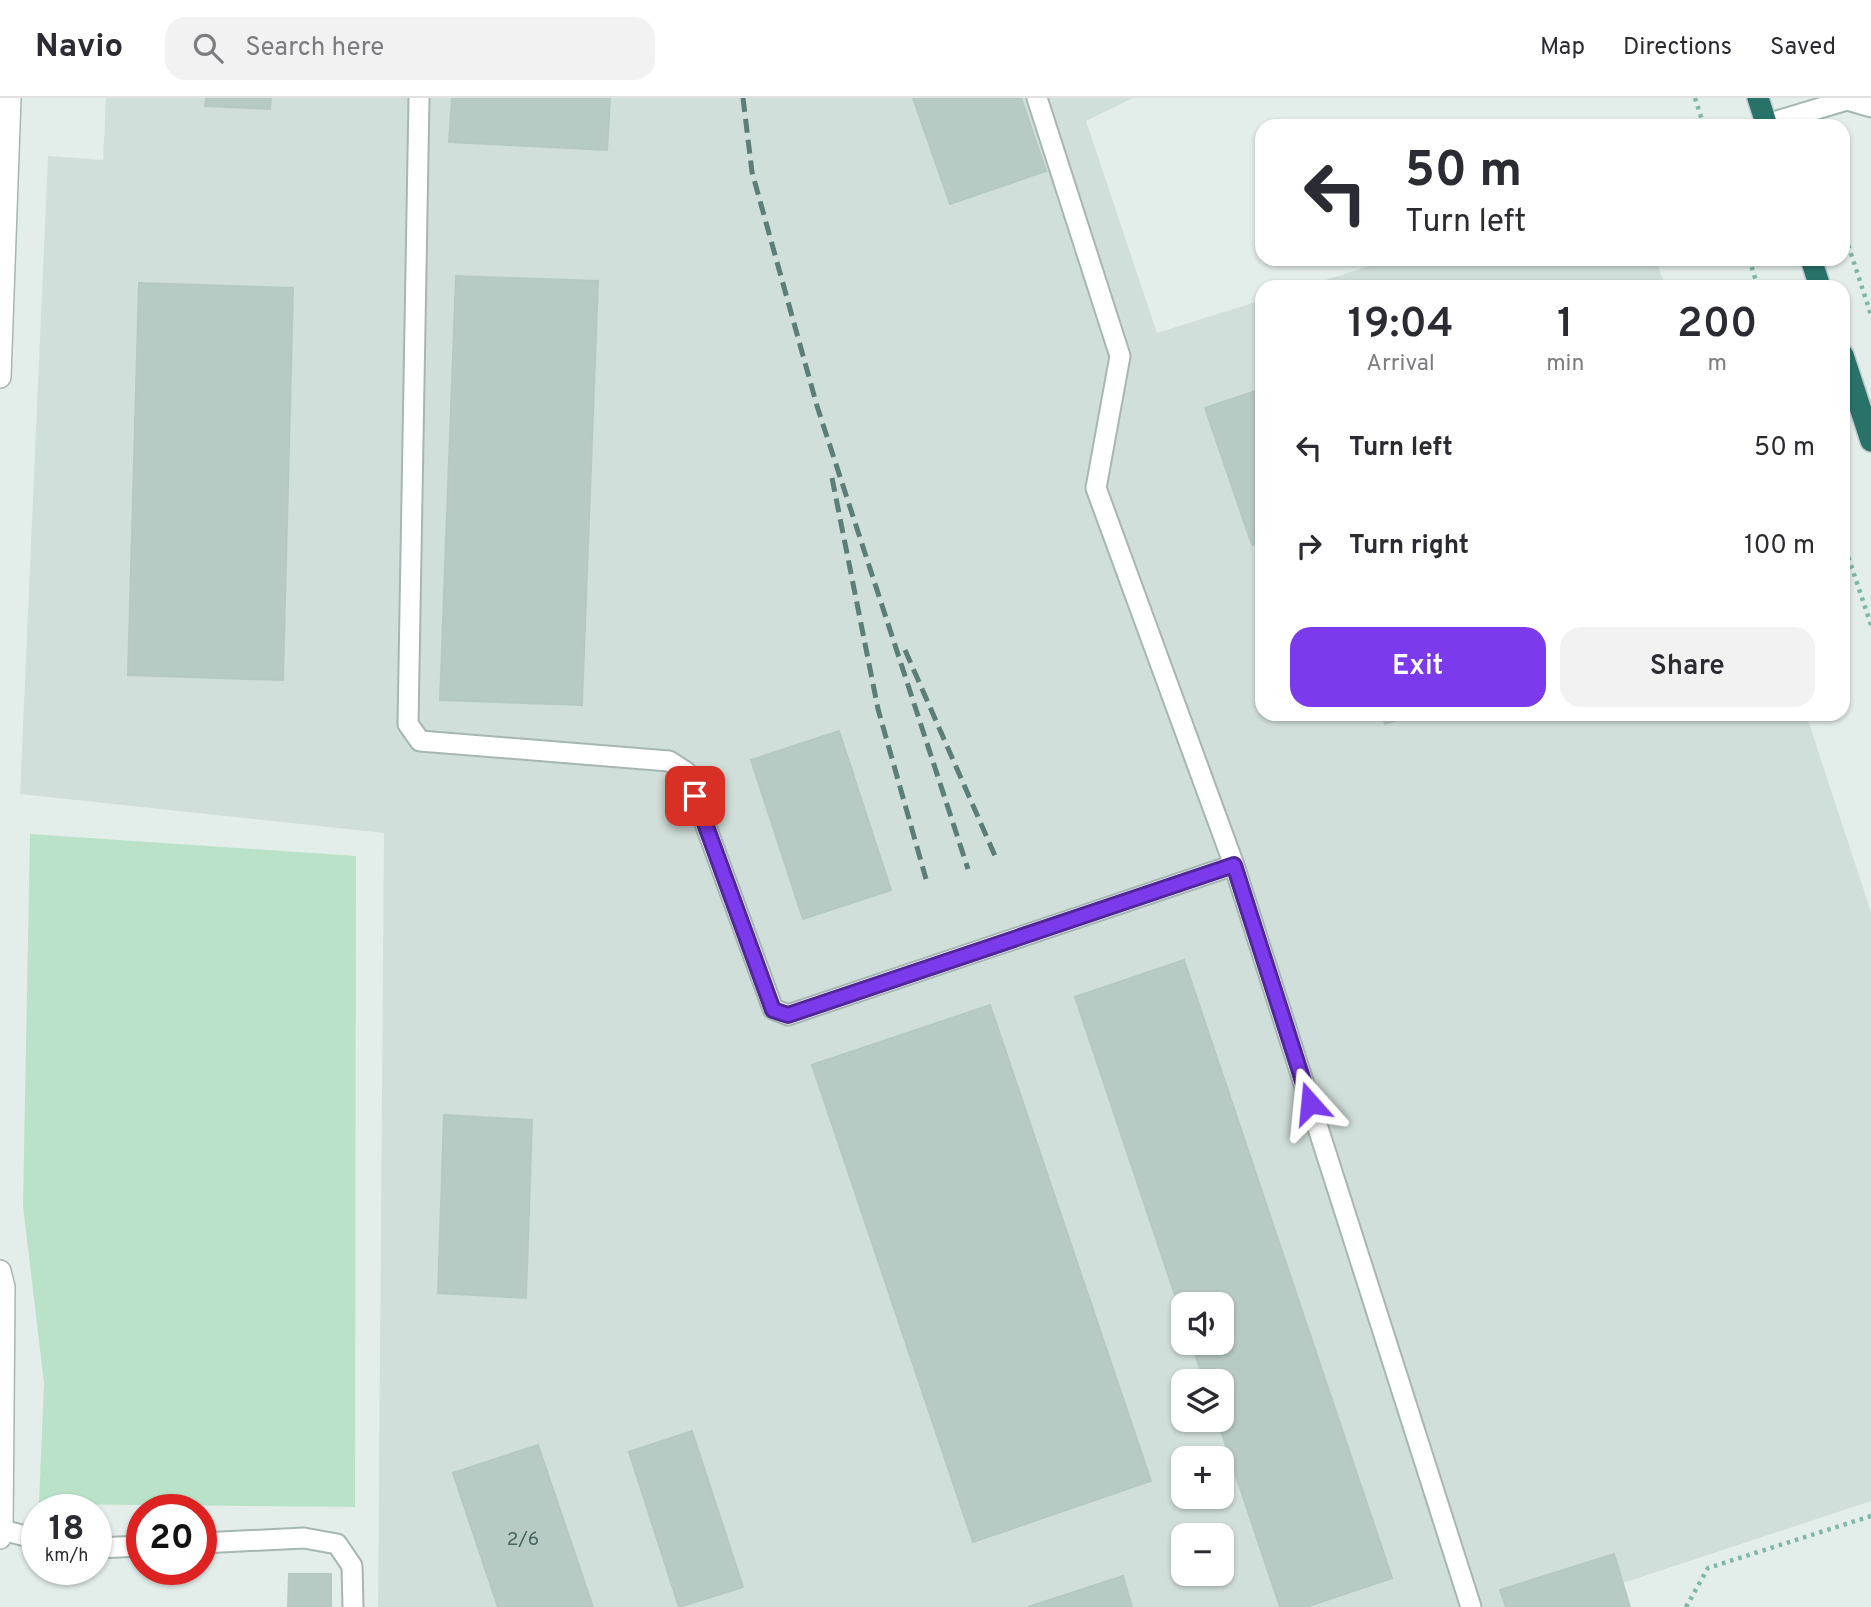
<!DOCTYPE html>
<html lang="en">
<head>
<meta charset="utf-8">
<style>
	:root { --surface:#fff; --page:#f2f2f3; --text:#2b2b33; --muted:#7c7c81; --line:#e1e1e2; --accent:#7c3aed }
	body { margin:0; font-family:Overpass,sans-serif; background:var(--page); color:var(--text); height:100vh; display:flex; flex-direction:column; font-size:26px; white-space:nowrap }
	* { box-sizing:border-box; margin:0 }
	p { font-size:23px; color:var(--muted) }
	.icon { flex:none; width:38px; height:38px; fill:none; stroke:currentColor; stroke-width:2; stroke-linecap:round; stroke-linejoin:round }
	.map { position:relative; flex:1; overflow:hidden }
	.sheet { position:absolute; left:1255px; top:182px; width:595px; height:441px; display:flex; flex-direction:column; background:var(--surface); border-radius:21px; box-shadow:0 2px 5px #0004 }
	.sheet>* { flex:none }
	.top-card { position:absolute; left:1255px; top:21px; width:595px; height:147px; border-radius:21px; box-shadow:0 2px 5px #0004; background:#fff; color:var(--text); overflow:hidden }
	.tools { position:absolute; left:1171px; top:1194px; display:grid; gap:14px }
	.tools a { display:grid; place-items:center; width:63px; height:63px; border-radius:14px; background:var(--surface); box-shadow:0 2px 5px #0004; font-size:35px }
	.speed { position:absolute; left:21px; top:1396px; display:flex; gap:14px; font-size:35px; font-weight:700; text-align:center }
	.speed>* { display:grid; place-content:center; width:91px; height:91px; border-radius:50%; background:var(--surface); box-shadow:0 2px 5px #0004; line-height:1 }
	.speed small { font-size:18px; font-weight:400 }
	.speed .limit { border:10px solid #d22; background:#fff; color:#111 }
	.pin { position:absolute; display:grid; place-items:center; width:60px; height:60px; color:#fff; margin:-30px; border-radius:14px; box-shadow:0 4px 10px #0006 }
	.me { position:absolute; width:77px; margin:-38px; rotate:342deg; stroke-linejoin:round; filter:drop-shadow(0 0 5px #0008) }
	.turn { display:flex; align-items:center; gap:24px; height:147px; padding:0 35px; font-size:32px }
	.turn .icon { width:91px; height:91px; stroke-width:2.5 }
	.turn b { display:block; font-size:49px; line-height:60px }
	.eta { display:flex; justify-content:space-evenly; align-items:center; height:119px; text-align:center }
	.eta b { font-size:42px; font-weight:600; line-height:49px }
	.action { display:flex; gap:14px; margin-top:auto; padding:14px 35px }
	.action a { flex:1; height:80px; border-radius:21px; background:var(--accent); color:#fff; font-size:28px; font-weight:600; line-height:80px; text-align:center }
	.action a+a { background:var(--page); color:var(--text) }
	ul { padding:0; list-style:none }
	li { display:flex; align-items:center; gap:21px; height:98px; padding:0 35px }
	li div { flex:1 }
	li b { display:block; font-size:26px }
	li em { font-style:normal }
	header { display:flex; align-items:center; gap:42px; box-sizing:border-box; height:98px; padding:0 35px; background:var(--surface); border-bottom:2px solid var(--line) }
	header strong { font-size:33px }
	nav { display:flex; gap:38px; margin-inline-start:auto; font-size:24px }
	.search { width:490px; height:63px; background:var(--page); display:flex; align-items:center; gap:18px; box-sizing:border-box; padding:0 24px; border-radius:21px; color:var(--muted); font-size:26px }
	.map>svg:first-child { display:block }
	.built { fill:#d1dfda; fill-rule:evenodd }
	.green { fill:#b9e2c8 }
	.building { fill:#b8cac4; stroke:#b4c9c2; stroke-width:2 }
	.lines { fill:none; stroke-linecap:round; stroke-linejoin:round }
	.lane-casing { stroke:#a5b7b2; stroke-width:23 }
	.street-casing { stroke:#a5b7b2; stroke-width:24 }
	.highway-casing { stroke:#c1cac8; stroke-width:24 }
	.path { stroke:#7fb6aa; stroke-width:4.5; stroke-dasharray:3.5 5; stroke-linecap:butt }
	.lane { stroke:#fff; stroke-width:19 }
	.street { stroke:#fff; stroke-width:21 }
	.highway { stroke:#28726a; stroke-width:21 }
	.rail { stroke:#5b7e78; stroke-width:5; stroke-dasharray:14 7; stroke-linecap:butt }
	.route-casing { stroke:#51269a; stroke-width:18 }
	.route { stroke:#7c3aed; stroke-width:12 }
	.labels { text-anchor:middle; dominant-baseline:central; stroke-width:5; stroke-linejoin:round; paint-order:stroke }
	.number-label { font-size:19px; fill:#46645e }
</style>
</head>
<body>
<header>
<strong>Navio</strong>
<div class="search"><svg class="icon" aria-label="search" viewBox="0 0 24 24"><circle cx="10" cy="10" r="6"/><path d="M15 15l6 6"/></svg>Search here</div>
<nav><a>Map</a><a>Directions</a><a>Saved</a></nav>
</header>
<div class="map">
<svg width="1871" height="1509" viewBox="0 0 1871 1509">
	<rect width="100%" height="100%" fill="#e3eeea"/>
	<!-- built -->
	<path class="built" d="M106 0H1133L1086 23 1157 235 1262 202V616H1806L1871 814V1403L1623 1485 1630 1509H378L384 735 20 696 48 58 103 62ZM1183 1206H1222V1244H1183ZM1183 1283H1222V1321H1183ZM1183 1360H1222V1398H1183ZM1183 1437H1222V1475H1183Z
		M1392 161H1656L1665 189H1303Z"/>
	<!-- green -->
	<path class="green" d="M30 736 356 758 355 1409 39 1406 44 1285 23 1108Z"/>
	<!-- building -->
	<path class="building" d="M206 0H271L270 11 205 8Z
		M452 0H610L607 52 449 44Z
		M913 0H1021L1046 73 950 106Z
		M456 178 598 183 582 607 440 602Z
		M139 185 293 190 283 582 128 577Z
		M1262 291V444L1252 447 1205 310Z
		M1382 616H1416L1385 626Z
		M839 633 891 792 803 821 751 662Z
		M1184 862 1392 1480 1306 1509H1280L1217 1321H1222V1283H1204L1191 1244H1222V1206H1183V1221L1075 899Z
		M990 907 1151 1383 973 1444 812 967Z
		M444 1017 532 1022 526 1200 438 1195Z
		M692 1333 743 1489 679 1509 629 1354Z
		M538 1347 593 1509H498L453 1375Z
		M1614 1456 1630 1509H1506L1500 1492Z
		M289 1476H331V1509H288Z
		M1123 1478 1132 1509H1028Z"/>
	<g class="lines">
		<!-- lane casing -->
		<g class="lane-casing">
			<path id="lane" d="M419 0 408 626 420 643 669 663 686 674 773 911 788 917 1234 767
				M1037 0 1120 258 1096 390 1234 767 1471 1509
				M1767 26 1847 2 1871 9
				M2 1432 37 1441
				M201 1445 304 1440 337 1446 352 1468 353 1509
				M96 1450 142 1448"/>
		</g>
		<!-- street casing -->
		<g class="street-casing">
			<path id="street" d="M0 279 10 0
				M0 1173 4 1189 2 1432 0 1440"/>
		</g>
		<!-- highway casing -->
		<g class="highway-casing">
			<path id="highway" d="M1758 0 1767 28
				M1811 161 1820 189
				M1843 257 1871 343"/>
		</g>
		<!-- path -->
		<path class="path" d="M1695 0 1704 28
			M1843 131 1871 217
			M1749 161 1758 189
			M1843 443 1871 527
			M1686 1509 1708 1470 1871 1418"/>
		<!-- lane -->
		<use href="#lane" class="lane"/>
		<!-- street -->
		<use href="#street" class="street"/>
		<!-- highway -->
		<use href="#highway" class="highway"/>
		<!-- rail -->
		<path class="rail" d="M743 0 752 74 817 308 968 771
			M832 380 878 611 926 781
			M905 552 996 760"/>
	</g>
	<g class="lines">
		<!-- route casing -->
		<g class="route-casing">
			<path id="route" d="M695 698 773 912 788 917 1234 767 1310 1005"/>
		</g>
		<!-- route -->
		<use href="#route" class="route"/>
	</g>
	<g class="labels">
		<!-- number labels -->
		<g class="number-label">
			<text x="523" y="1442">2/6</text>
		</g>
	</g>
</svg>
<div class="tools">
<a><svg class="icon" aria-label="sound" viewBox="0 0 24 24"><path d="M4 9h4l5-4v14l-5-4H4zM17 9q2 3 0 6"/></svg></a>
<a><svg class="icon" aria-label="layers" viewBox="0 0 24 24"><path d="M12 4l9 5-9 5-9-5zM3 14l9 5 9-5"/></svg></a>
<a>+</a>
<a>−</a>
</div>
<div class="speed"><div>18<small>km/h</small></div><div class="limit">20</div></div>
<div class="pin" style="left:695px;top:698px;background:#d93025"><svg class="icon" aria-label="arrive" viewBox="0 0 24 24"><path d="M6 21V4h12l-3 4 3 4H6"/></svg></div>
<svg class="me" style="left:1310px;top:1005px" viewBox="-20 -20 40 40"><path d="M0-17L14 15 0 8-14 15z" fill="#7c3aed" stroke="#fff" stroke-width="4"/></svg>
<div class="top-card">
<div class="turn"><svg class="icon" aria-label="left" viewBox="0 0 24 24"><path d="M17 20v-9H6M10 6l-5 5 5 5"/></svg><div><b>50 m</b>Turn left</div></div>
</div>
<section class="sheet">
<div class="eta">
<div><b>19:04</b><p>Arrival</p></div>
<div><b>1</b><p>min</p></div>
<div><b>200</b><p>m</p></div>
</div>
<ul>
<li><svg class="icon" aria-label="left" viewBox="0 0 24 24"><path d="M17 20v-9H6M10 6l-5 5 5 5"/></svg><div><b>Turn left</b></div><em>50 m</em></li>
<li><svg class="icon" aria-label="right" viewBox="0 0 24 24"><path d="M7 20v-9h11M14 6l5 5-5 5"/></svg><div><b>Turn right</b></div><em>100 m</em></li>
</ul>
<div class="action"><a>Exit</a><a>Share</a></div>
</section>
</div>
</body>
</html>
